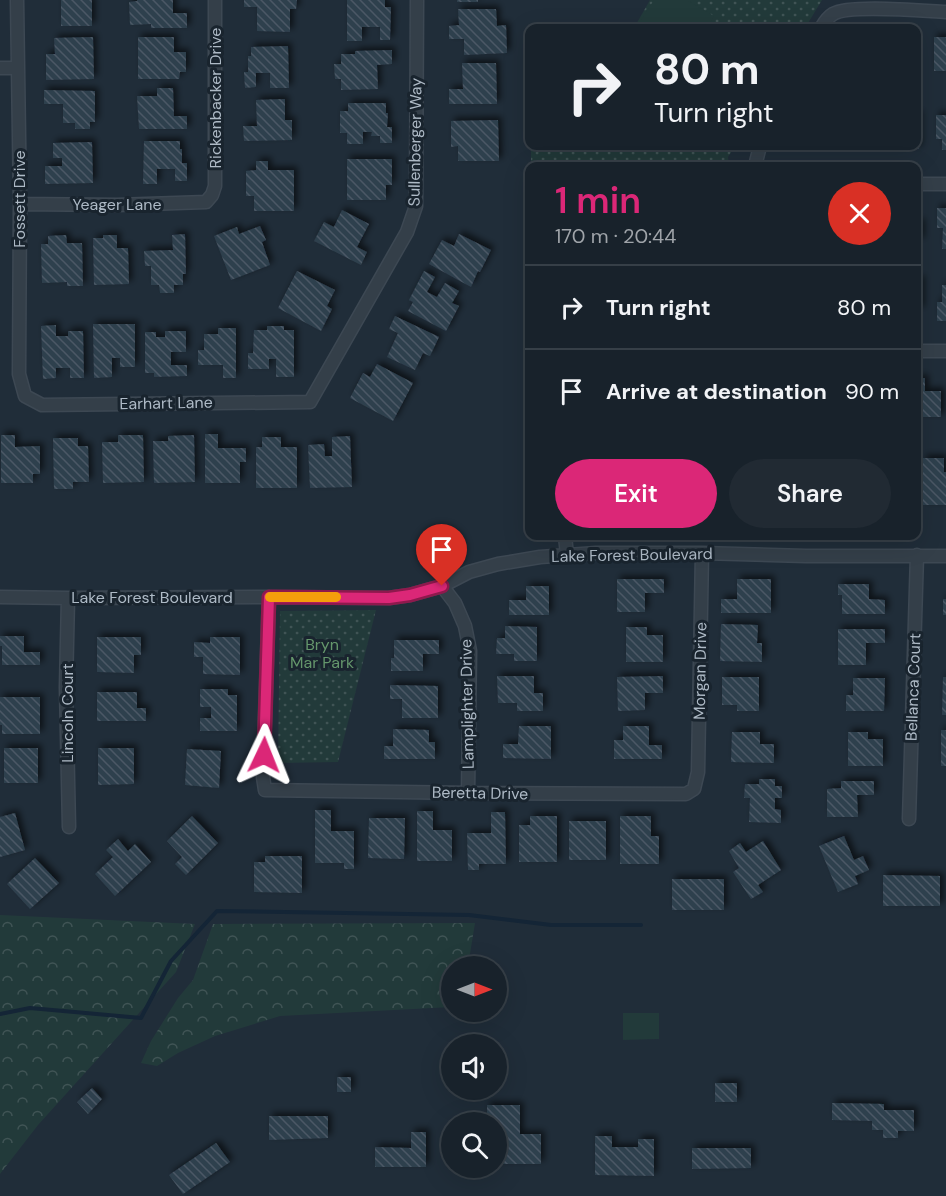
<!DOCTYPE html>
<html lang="en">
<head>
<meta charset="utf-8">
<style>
	:root { --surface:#18222b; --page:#212a33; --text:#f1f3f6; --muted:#9fa4a9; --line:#363f47; --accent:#db2777 }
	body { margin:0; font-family:"DM Sans",sans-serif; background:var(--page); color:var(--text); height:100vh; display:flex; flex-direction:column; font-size:22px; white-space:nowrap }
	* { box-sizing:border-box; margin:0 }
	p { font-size:20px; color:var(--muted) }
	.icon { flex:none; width:33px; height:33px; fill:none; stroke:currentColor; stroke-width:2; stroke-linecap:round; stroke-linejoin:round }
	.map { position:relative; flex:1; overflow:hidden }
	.sheet { position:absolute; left:525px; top:162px; width:396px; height:378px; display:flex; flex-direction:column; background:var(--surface); border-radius:12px; box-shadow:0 6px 24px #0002,0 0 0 2px var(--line) }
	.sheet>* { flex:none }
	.top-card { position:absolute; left:525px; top:24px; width:396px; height:126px; border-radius:12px; box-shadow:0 6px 24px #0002,0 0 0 2px var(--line); background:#18222b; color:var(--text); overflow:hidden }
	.needle { width:39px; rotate:90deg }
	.tools { position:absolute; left:441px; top:956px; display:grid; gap:12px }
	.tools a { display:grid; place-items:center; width:66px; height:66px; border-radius:50%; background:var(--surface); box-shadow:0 6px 24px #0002,0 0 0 2px var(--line); font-size:30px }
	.pin { position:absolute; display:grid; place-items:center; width:51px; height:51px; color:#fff; margin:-62px -26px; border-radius:50% 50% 50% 0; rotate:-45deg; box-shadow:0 0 6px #0007 }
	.pin .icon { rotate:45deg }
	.me { position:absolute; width:66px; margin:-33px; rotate:2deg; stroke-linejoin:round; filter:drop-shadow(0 0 4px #0008) }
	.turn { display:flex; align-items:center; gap:21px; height:126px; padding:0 30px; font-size:27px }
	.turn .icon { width:78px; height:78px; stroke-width:2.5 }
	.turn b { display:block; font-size:42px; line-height:51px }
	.round { display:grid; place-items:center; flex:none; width:63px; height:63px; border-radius:32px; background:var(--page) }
	.overview { display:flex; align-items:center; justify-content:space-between; height:102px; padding:0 30px }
	h1 { font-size:36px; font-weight:600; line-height:45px; color:var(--accent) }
	.button { display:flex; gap:12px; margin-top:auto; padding:12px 30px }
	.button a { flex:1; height:69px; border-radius:36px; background:var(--accent); color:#fff; font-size:24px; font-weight:600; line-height:69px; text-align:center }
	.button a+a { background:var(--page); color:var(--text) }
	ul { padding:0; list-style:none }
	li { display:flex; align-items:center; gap:18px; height:84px; padding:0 30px; border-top:2px solid var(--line) }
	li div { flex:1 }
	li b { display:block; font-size:22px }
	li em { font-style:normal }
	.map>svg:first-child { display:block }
	.forest { fill:url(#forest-crowns) }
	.park { fill:url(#park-dots) }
	.pitch { fill:#223a3a }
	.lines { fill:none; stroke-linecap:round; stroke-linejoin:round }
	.stream { stroke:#142536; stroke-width:4 }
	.building { fill:url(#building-back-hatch); filter:url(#shadow) }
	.minor-casing { stroke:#3d4853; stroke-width:15 }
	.minor { stroke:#343f49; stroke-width:12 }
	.route-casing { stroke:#8e194d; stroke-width:15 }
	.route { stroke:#db2777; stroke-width:10 }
	.slow { stroke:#f59e0b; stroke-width:10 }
	.labels { text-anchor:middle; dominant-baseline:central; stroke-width:6; stroke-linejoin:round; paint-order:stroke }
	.street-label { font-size:16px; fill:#aebac6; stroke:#19242e }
	.park-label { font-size:16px; fill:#65976c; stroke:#19242e }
</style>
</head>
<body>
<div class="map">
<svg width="946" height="1196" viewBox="0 0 946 1196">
	<defs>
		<pattern id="forest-crowns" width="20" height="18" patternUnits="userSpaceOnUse" patternTransform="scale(1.5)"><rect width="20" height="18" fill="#223a3a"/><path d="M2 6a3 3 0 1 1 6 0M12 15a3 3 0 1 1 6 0" fill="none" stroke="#405455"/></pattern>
		<pattern id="park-dots" width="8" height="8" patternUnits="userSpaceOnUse" patternTransform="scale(1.5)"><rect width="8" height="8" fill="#223a3a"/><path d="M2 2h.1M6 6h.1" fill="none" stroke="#405455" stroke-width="1.8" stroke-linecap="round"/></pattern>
		<pattern id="building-back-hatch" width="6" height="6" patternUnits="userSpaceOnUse" patternTransform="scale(1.5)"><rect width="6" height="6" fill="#2f3f4d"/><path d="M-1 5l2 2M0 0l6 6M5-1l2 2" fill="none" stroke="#4b5965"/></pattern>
		<filter id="shadow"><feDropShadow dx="3.5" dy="-3.5" stdDeviation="3" flood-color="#0009"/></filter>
	</defs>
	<rect width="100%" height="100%" fill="#202d39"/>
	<!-- forest -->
	<path class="forest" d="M0 915 195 924 176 972 38 1125 0 1174Z
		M475 923 468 966H452L451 1007 280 1016 215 1036 178 1053 157 1066 141 1063 151 1041 178 998 193 980 213 924Z"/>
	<!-- park -->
	<path class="park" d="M650 0H822L805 28H634Z
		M531 146H735L728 157 729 166H531Z
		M376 610 338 762 278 763 280 611Z"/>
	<!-- pitch -->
	<path class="pitch" d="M654 0H687L714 16 707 28H636Z
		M623 1013H659V1039L623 1040Z"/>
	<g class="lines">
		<!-- stream -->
		<path class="stream" d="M0 1014 30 1008 141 1018 171 961 217 911 469 915 551 925H641"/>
	</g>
	<!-- building -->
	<path class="building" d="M61 0H92V26H61Z
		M137 0H173V13H187V28H151V24L130 25 129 2 137 1Z
		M244 0H297L296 9H290V32L257 31V7H244Z
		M347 0H385V7H391L390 40H380V27H362V41H347Z
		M457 0H478V2H457Z
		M458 9H496L497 26 506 25 507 53 464 55V39H449V26L459 25Z
		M93 37 94 79 46 80V54H55L54 38Z
		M138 37H174V52H186V72H180L179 79H138Z
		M934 37H946V71H934Z
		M288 46 289 88H270V73H256V87L245 88 244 72H248V56H251V47Z
		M392 50V64L377 65 378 89 341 90V79H335L334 64H341V54H355V51Z
		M462 63H496L497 104H449V89H463Z
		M157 88H173L174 116H187V129H139L137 96H157Z
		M44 90 95 91V122H90V129H75V123H63V104H44Z
		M285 99V120H292V140L244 141 243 126H257L256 100Z
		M348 103H386V113H388L387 127H392V143H380V136H371L372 132H363V144H347V133H340V111H348Z
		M916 114H919V149H888V146H916Z
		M936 115H946V150H942V139H936Z
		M498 120 499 161H458V146L451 147V121Z
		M144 141H180V149H182V163H187V181H175V169H157V184H143Z
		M92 142 93 183 45 184V166H62V158H53V143Z
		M818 146H832V149H818Z
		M861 146H876V149H861Z
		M347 159H392V185H386V200H347Z
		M256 161H268V170H294V211H254V196H246V171L256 170Z
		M937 208H946V249H942L943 228H937Z
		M342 210 369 224 357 247 367 252 361 265 314 241 324 222 334 227Z
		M916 222H921V241H916Z
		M260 226 266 240 262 242 270 265 231 280 214 236 237 227 239 234Z
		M185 234 186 274H183V285H174V293H160L159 285H151V266H145L144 251 173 250 172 235Z
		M459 234 491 250 480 272 478 271 471 287 429 264 442 240 454 246Z
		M66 235 67 243H82L83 286H67V282L42 283 41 244H48V236Z
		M103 235H117V248H128L129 284 94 285 93 238H103Z
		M297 271 335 290 327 306 332 309 321 331 278 308Z
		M424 271 435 277 427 292 437 297 445 283 459 291 452 303 459 306 446 331 408 311 413 302 409 300Z
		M916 279H921V310H916Z
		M942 285H946V321H937V302H942Z
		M395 316 439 337 430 356 423 353 415 370 387 357 398 333 389 329Z
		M93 324H135V367H120V358H112V377L94 378Z
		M56 325V336H68V331H83L84 378H70V368H56V378L43 379 41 326Z
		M267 326H284V330H294V377H276V359H269V369H248V353H253L254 330H267Z
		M218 328H236V378H223V365H198V350H204V334H218Z
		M165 331H186V352H171V365H187V376L154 377V373H145V332H156V337H165Z
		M377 364 413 383 393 421 350 398 363 373 370 377Z
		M916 378H925V391H941V417H916Z
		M205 434H218V448H246V462H240V483H205Z
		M1 435H15V447L40 446V474H33V483H1Z
		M118 435H143L144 482 103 483 102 442H118Z
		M194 435 195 482 154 483 153 441H168V436Z
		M350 436 352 487 310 488 308 445 324 444 325 456H332V437Z
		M262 437H281V447H297V488H256V447H262Z
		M53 438H78V446H88L89 482H73V489H54Z
		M923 458H944V472H946V505H923Z
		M617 579H664V593H645V612H617Z
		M737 579H771V613H721V599H737Z
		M838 584H869V599L885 600V614H842V595H838Z
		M526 586H549V615H509V600H526Z
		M943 599H946V615H943Z
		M721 624 758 625 757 643H762V662L720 661Z
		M505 626 537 627V661H514V654H496L497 638H505Z
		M626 627H647V635H663V662H626Z
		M838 629H885V643H866V665H838Z
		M0 636H24V652H40V665H2V646H0Z
		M97 637H141V655H134V673L97 672Z
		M210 637H240V675L203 674V657H194V642L210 643Z
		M394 640H439V654H423V671H391V658H394Z
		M497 676H534V693H543V711H517V703H498Z
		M663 676V693H645V710L618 711 617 677Z
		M722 677H759V711H737V705H722Z
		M943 677H946V715H942Z
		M853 678H885L884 711H846V695H853Z
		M390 685 438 686V718H402V699H390Z
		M200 689H228V695H237V731H200V718H211V707H200Z
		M97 692H137V708H146V721H97Z
		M0 697H40V734H2V725H0Z
		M519 726H551V759L503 758V744H518Z
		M623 726H649V745H662V759H614V740H623Z
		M393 729 429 730V742H435V759H384V746H393Z
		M941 730H946V766H941Z
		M732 732H760V744H774V763L731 762Z
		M848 732H868V739H883V766H848Z
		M4 748H38V783H4Z
		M98 748H134V784L98 785Z
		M187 749 221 751 219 788 185 785Z
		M759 779H775V786H782V798H775V809L781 810V823L749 822 750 798H744L745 784H759Z
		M841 781H874V795H857L858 817H827V789L841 788Z
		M315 810H331V831H354V869H344V863H315Z
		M417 811H433V830H452V861H417Z
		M491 812H505L506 864H479V870H468L467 833H491Z
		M15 813 25 850 0 857V817Z
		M192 816 218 843 186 875 175 864 182 857 167 841Z
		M530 816H557V862H519V825H530Z
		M620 816H651V836H659V864H620Z
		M369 818H405L404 859 368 858Z
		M569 821H606V860H569Z
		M844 836 854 860 863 856 869 870 855 876 858 884 838 892 819 846Z
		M118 839 128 851 135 844 151 862 115 896 95 874 113 857 106 850Z
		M763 841 781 870 758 885 763 892 751 899 733 872 739 868 729 851 740 843 746 852Z
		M265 856H302V893L254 892V862H265Z
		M35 858 59 883 30 909 7 884Z
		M883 875 940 876V906H883Z
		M672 879H724V910H672Z
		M337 1077H351V1092H337Z
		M715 1083H737V1102H715Z
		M92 1088 102 1099 88 1114 77 1102Z
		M832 1103 884 1104V1110H914V1131H898V1138H883V1130H872V1121L832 1120Z
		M487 1105H520V1134H541V1164H496V1122H487Z
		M269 1116H328V1138L269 1140Z
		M411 1132H426V1167H375V1147L411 1148Z
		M595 1136H612V1147H638V1139H654V1176L595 1175Z
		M216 1143 230 1162 183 1194 169 1175Z
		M692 1148H751V1168L692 1169Z"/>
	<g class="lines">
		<!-- minor casing -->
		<g class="minor-casing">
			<path id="minor" d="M17 0 20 204 19 374 25 396 42 405 310 402 407 232 416 206 417 0
				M821 28C824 23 828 17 833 14 849 4 924 11 946 12
				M0 68H17
				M755 166 759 150 761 146
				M916 184H946
				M20 204 117 205 206 202 212 195 215 186V0
				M916 351H946
				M565 536 567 555
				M442 586 455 603 465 626 470 651 468 793
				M0 597 68 598 269 597 389 598 410 595 442 586 469 572 498 564 540 557 596 553H702L806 556H946
				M269 597 263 777 265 790 468 793 686 794 694 789 698 772 702 553
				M68 598 66 687 69 827
				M909 819 917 555"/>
		</g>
		<!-- minor -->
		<use href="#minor" class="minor"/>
	</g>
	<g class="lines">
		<!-- route casing -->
		<g class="route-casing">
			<path id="route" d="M264 755 269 597 389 598 410 595 442 586"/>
		</g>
		<!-- route -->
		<use href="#route" class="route"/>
		<!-- slow -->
		<path class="slow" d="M270 597H336"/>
	</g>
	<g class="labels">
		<!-- street labels -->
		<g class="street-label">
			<text transform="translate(215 98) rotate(-90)">Rickenbacker Drive</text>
			<text transform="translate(415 142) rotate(-89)">Sullenberger Way</text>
			<text transform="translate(19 199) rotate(-90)">Fossett Drive</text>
			<text x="117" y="204">Yeager Lane</text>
			<text transform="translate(166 403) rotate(-1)">Earhart Lane</text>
			<text transform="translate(632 555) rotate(-1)">Lake Forest Boulevard</text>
			<text x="152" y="597">Lake Forest Boulevard</text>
			<text transform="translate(700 671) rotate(-89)">Morgan Drive</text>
			<text transform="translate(913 687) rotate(-88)">Bellanca Court</text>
			<text transform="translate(467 704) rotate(-91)">Lamplighter Drive</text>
			<text transform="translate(67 713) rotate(-90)">Lincoln Court</text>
			<text transform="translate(480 793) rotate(1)">Beretta Drive</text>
		</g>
		<!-- park labels -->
		<g class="park-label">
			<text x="322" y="644">Bryn<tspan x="322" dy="18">Mar Park</tspan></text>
		</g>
	</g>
</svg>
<div class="tools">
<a><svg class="needle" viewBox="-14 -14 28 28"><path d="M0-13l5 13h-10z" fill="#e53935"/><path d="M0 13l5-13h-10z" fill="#9fa4a9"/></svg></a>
<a><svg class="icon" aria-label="sound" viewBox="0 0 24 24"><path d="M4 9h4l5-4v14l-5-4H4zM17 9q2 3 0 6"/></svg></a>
<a><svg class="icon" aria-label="search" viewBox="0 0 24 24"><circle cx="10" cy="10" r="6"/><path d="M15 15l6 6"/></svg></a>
</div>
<div class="pin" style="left:442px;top:586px;background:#d93025"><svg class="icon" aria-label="arrive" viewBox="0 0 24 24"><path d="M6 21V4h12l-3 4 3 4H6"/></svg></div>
<svg class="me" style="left:264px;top:755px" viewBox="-20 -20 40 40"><path d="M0-17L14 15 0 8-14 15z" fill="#db2777" stroke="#fff" stroke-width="4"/></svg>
<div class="top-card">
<div class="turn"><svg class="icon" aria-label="right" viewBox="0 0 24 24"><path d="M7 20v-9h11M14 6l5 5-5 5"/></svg><div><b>80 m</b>Turn right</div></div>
</div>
<section class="sheet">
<div class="overview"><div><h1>1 min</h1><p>170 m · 20:44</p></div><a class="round" style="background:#d93025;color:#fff"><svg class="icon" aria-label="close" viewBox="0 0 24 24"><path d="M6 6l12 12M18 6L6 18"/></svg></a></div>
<ul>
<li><svg class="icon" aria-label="right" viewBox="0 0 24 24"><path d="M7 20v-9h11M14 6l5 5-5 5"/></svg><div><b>Turn right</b></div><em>80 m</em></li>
<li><svg class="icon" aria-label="arrive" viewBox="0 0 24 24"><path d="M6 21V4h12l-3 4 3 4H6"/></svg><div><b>Arrive at destination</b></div><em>90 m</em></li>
</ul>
<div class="button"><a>Exit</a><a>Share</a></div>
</section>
</div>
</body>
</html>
